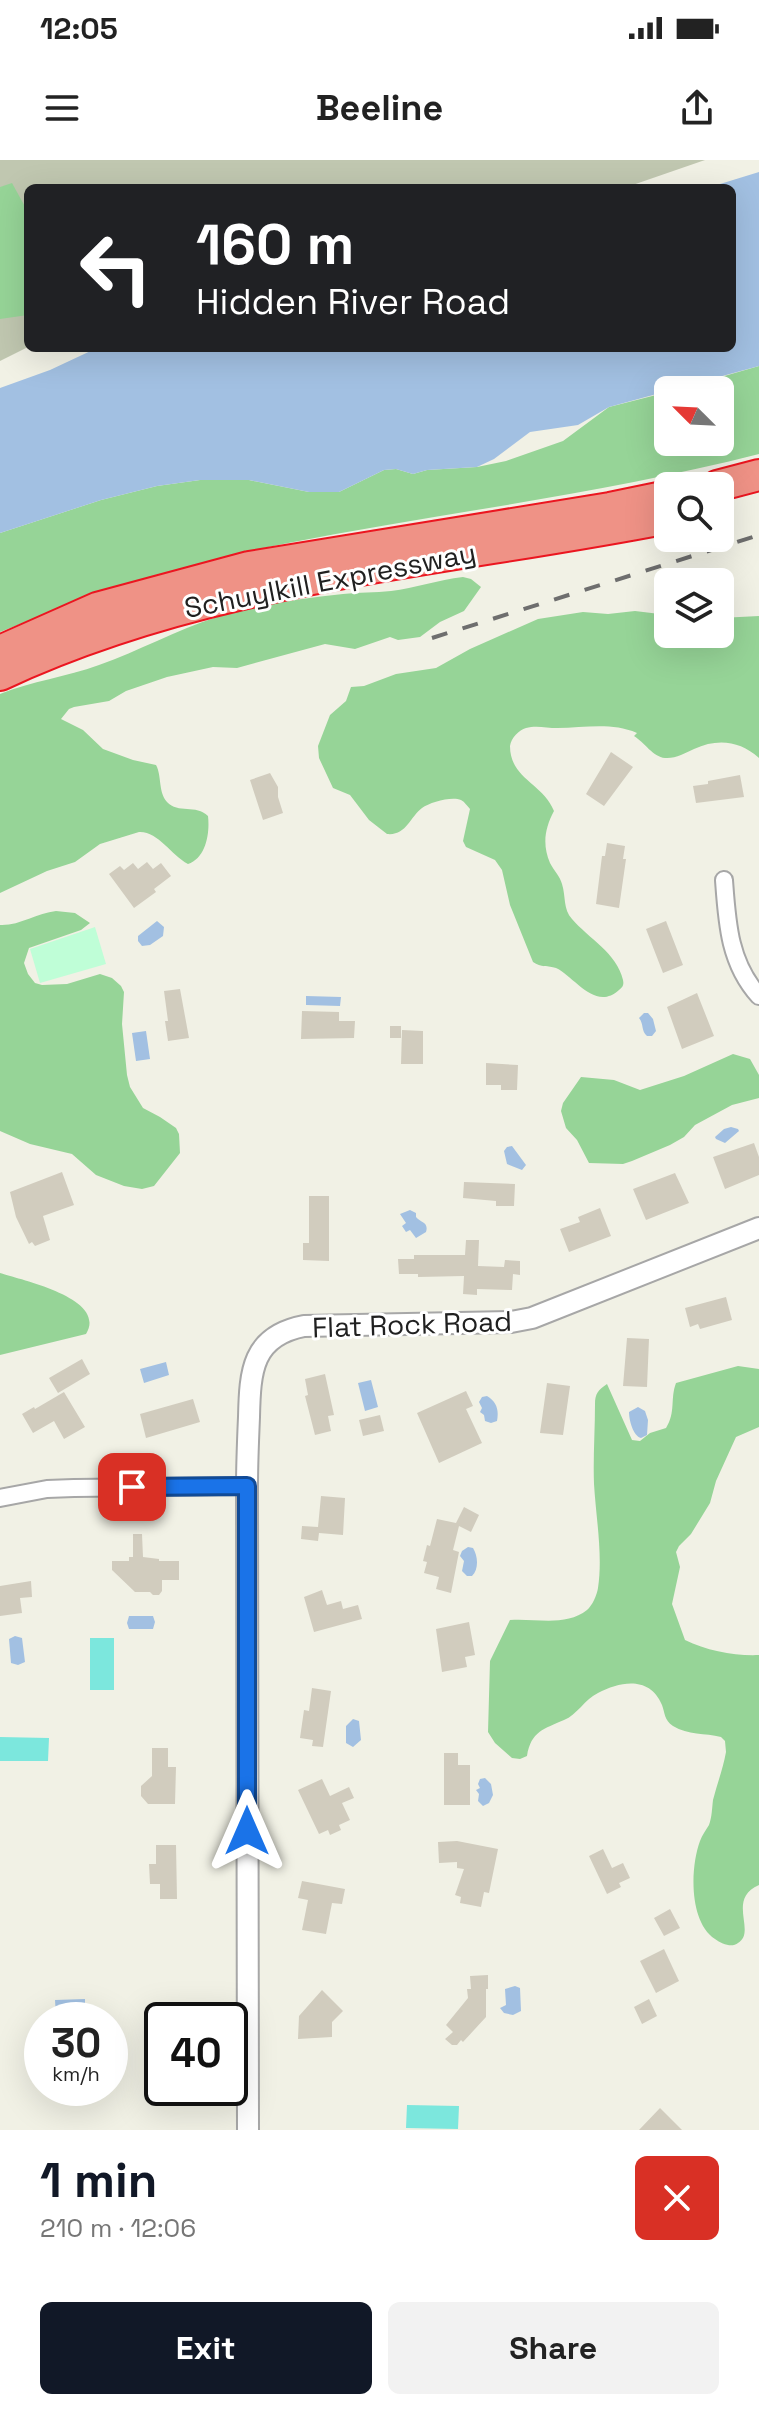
<!DOCTYPE html>
<html lang="en">
<head>
<meta charset="utf-8">
<style>
	:root { --surface:#fff; --page:#f2f2f2; --text:#222; --muted:#767676; --accent:#111827 }
	body { margin:0; font-family:"Space Grotesk",sans-serif; background:var(--page); color:var(--text); height:100vh; display:flex; flex-direction:column; font-size:30px; white-space:nowrap }
	* { box-sizing:border-box; margin:0 }
	p { font-size:26px; color:var(--muted) }
	.icon { flex:none; width:44px; height:44px; fill:none; stroke:currentColor; stroke-width:2; stroke-linecap:round; stroke-linejoin:round }
	.map { position:relative; height:1970px; overflow:hidden }
	.panel { display:flex; flex-direction:column; background:var(--surface); flex:1 }
	.panel>* { flex:none }
	.top-card { position:absolute; left:24px; top:24px; width:712px; height:168px; border-radius:12px; box-shadow:0 8px 32px #0002; background:#202124; color:#fff; overflow:hidden }
	.needle { width:52px; rotate:294deg }
	.fabs { position:absolute; left:654px; top:216px; display:grid; gap:16px }
	.fabs a { display:grid; place-items:center; width:80px; height:80px; border-radius:12px; background:var(--surface); box-shadow:0 8px 32px #0002; font-size:40px }
	.speed { position:absolute; left:24px; top:1842px; display:flex; gap:16px; font-size:40px; font-weight:700; text-align:center }
	.speed>* { display:grid; place-content:center; width:104px; height:104px; border-radius:50%; background:var(--surface); box-shadow:0 8px 32px #0002; line-height:1 }
	.speed small { font-size:20px; font-weight:400 }
	.speed .limit { border:4px solid #111; border-radius:12px; background:#fff; color:#111 }
	.pin { position:absolute; display:grid; place-items:center; width:68px; height:68px; color:#fff; margin:-34px; border-radius:16px; box-shadow:0 4px 12px #0006 }
	.me { position:absolute; width:88px; margin:-44px; rotate:0deg; stroke-linejoin:round; filter:drop-shadow(0 0 6px #0008) }
	.turn { display:flex; align-items:center; gap:28px; height:168px; padding:0 40px; font-size:36px }
	.turn .icon { width:104px; height:104px; stroke-width:2.5 }
	.turn b { display:block; font-size:56px; line-height:68px }
	.round { display:grid; place-items:center; flex:none; width:84px; height:84px; border-radius:12px; background:var(--page) }
	.headline { display:flex; align-items:center; justify-content:space-between; height:136px; padding:0 40px }
	h1 { font-size:48px; font-weight:700; line-height:60px; color:var(--accent) }
	.cta { display:flex; gap:16px; margin-top:auto; padding:16px 40px }
	.cta a { flex:1; height:92px; border-radius:12px; background:var(--accent); color:#fff; font-size:32px; font-weight:700; line-height:92px; text-align:center }
	.cta a+a { background:var(--page); color:var(--text) }
	.status { display:flex; justify-content:space-between; align-items:center; height:56px; padding:0 40px; background:var(--surface); direction:ltr }
	.status svg { height:22px; fill:currentColor }
	header { display:flex; justify-content:space-between; align-items:center; height:104px; padding:0 40px; background:var(--surface); font-size:36px; font-weight:700 }
	.map>svg:first-child { display:block }
	.construction { fill:#c0c7b0 }
	.forest { fill:#96d497 }
	.park { fill:#bffed7 }
	.pitch { fill:#7ce7dd }
	.water { fill:#a2c0e2 }
	.building { fill:#d1ccbe }
	.lines { fill:none; stroke-linecap:round; stroke-linejoin:round }
	.minor-casing { stroke:#a7a7a7; stroke-width:20 }
	.tertiary-casing { stroke:#a7a7a7; stroke-width:24 }
	.motorway-casing { stroke:#eb1620; stroke-width:34 }
	.minor { stroke:#fff; stroke-width:16 }
	.tertiary { stroke:#fff; stroke-width:20 }
	.motorway { stroke:#ef9286; stroke-width:30 }
	.rail { stroke:#6e6e6e; stroke-width:4; stroke-dasharray:16 16; stroke-linecap:butt }
	.route-casing { stroke:#114b97; stroke-width:20 }
	.route { stroke:#1a73e8; stroke-width:14 }
	.labels { text-anchor:middle; dominant-baseline:central; stroke-width:6; stroke-linejoin:round; paint-order:stroke }
	.street-label { font-size:28px; fill:#202020; stroke:#fff }
</style>
</head>
<body>
<div class="status"><b>12:05</b><svg viewBox="0 0 49 12"><path d="M0 12V9h3v3zM5 12V6h3v6zM10 12V3h3v9zM15 12V0h3v12zM26 1h20v11H26zM47 4h2v5h-2z"/></svg></div>
<header><svg class="icon" aria-label="menu" viewBox="0 0 24 24"><path d="M4 6h16M4 12h16M4 18h16"/></svg>Beeline<svg class="icon" aria-label="share" viewBox="0 0 24 24"><path d="M12 15V3M7 8l5-5 5 5M5 13v7h14v-7"/></svg></header>
<div class="map">
<svg width="759" height="1970" viewBox="0 0 759 1970">
	<rect width="100%" height="100%" fill="#f1f1e5"/>
	<!-- construction -->
	<path class="construction" d="M0 0H705L624 28H28V187L0 201Z"/>
	<!-- forest -->
	<path class="forest" d="M12 23 28 52V155L0 159V27Z
		M759 206V294C602 334 442 353 283 384 186 403 91 435 0 472V373L101 340 157 326 200 320H249L309 332H339L384 310 396 309 413 314 427 310 477 307 506 301 563 281 609 247 668 232V282H720V230H676Z
		M463 417 471 419 481 427 464 451 440 462 420 477 398 480 390 477 355 489 325 484 237 508 213 507 167 517 126 531 109 541 74 547 69 549 61 559 83 570 103 589 133 600 156 605C162 616 158 632 167 642 178 654 196 644 208 656 210 673 206 698 188 704 171 695 158 671 139 672L100 684 75 702 47 711 0 733V534C32 521 66 517 99 505 139 491 176 470 217 457 257 445 301 438 343 434 359 432 375 433 391 431 415 428 438 420 463 417Z
		M635 451 668 455V474H720V458L759 456V598C740 581 718 578 694 589 685 593 675 599 665 598 653 597 644 582 634 576L637 573C611 562 585 568 557 568 547 568 536 565 526 568 519 570 511 578 510 586 510 619 543 623 554 651 545 668 542 684 550 703 554 711 560 716 562 724 566 737 563 749 572 759 588 778 617 793 623 820 624 825 623 827 619 830 595 852 574 816 556 808 548 805 541 808 533 802L510 745 502 710 495 700 466 687 463 681 470 649C467 646 465 642 461 640 452 636 430 642 422 648 410 657 406 676 387 674L369 660 350 635 333 628 319 598 318 586 330 555 346 541 351 527 364 526 396 514 436 508 470 489 538 459 583 452 608 454Z
		M56 751 75 753 90 763 81 770 29 788 24 803 28 814 35 823 42 825 67 824 100 814 112 818 121 826 124 832 122 864 127 915 130 927 143 948 160 957 176 968 179 974 180 993 154 1026 142 1029 124 1026 96 1015 72 994 30 984 0 971V765C19 766 37 753 56 751Z
		M733 894 750 899 759 915V938L732 945 695 965 684 977 670 985 632 1001 623 1004 589 1003 577 980 566 968 561 951 563 943 581 917 614 920 640 930 684 916Z
		M0 1113C21 1120 108 1138 86 1174L0 1195Z
		M738 1206 759 1209V1267L736 1277 716 1321 710 1343 691 1374 679 1386 676 1392 680 1407 672 1444 685 1480C707 1491 735 1496 759 1495V1725C726 1739 757 1772 738 1783 732 1788 722 1784 715 1779 689 1762 690 1708 700 1681 702 1675 706 1670 709 1665 712 1657 712 1648 713 1640 717 1624 723 1609 726 1592L725 1581 721 1577C705 1573 688 1575 673 1566 664 1560 665 1553 662 1545 650 1516 621 1521 598 1533 585 1539 577 1555 564 1560 544 1569 531 1571 527 1596L520 1599 512 1598 495 1583 488 1572 490 1501 510 1460C535 1458 566 1467 587 1450 592 1446 597 1435 598 1428 603 1395 596 1358 594 1324 593 1298 595 1271 595 1244 595 1234 598 1230 607 1224L632 1280 640 1281 650 1273 666 1268C676 1252 670 1239 676 1223Z"/>
	<!-- park -->
	<path class="park" d="M95 767 106 804 40 823 30 789Z"/>
	<!-- pitch -->
	<path class="pitch" d="M90 1478H114V1530H90Z
		M0 1577 49 1578 48 1601H0Z
		M407 1945 459 1946 458 1969 406 1968Z"/>
	<!-- water -->
	<path class="water" d="M759 12V206L609 247 578 265 530 272 494 299 477 307 427 310 413 314 396 309 384 310 339 332H309L249 320H200L157 326 101 340 0 373V228L50 210 97 188H732V28H707Z
		M157 761 164 767 163 776 150 785 142 786 138 781V776Z
		M306 836 341 837 340 846 306 845Z
		M644 853H648L653 859 656 871 652 876H647C641 871 644 864 639 858Z
		M146 871 150 899 136 901 132 873Z
		M731 967 738 969 739 971 725 983 716 979 715 977 724 969Z
		M512 986 526 1005 522 1010 507 1004 504 991 507 987Z
		M410 1050 416 1053V1057C421 1063 429 1062 426 1072L416 1078 410 1070 406 1072 402 1066 406 1063 400 1054Z
		M166 1202 169 1215 144 1223 140 1209Z
		M371 1220 378 1247 365 1251 358 1223Z
		M487 1236C497 1242 499 1250 497 1261L491 1263 485 1261 484 1255 480 1252 482 1248 479 1242 482 1237Z
		M638 1247 645 1251 648 1260 647 1275 641 1278C633 1276 629 1260 629 1252Z
		M468 1387 473 1388C478 1396 479 1409 472 1416H467L462 1411 464 1401 460 1396 462 1391Z
		M129 1456H153L155 1462 153 1469H129L127 1463Z
		M15 1476 22 1478 25 1502 18 1505 11 1503 9 1479Z
		M353 1559 359 1561 361 1580 353 1587 346 1583V1566Z
		M485 1618 491 1624 493 1635 489 1643 483 1646 478 1641 479 1634 476 1630 480 1628 478 1624 480 1619Z
		M515 1826 520 1828 521 1851 513 1855 504 1853 500 1848 506 1845 505 1829Z
		M85 1839V1854L56 1855 55 1840Z"/>
	<!-- building -->
	<path class="building" d="M611 592 633 607 604 646 586 634Z
		M270 613 278 627V637L283 653 263 660 250 620Z
		M740 615 744 637 696 643 693 626 708 624V621Z
		M607 683 625 686 623 699H626L619 748 596 744 602 696H605Z
		M147 702 153 709 161 703 171 716 154 729 156 732 134 748 109 714 120 706 124 710 133 703 138 709Z
		M666 761 683 805 663 813 646 769Z
		M180 829 189 878 168 881 165 861H168L164 831Z
		M697 833 714 876 682 889 667 847Z
		M302 851 339 852V861H355L354 878 301 879Z
		M390 866H401V878H390Z
		M402 870 423 871V904H401Z
		M486 903 518 905 517 930H501V925H486Z
		M754 983 759 997V1015L725 1029 713 997Z
		M62 1012 74 1045 43 1056 50 1080 35 1086 32 1082 29 1084 16 1057 10 1032Z
		M675 1013 689 1043 646 1060 633 1029Z
		M464 1022 515 1024 514 1046H496V1041L463 1038Z
		M309 1036H329V1101L303 1100V1083H309Z
		M600 1048 611 1076 569 1092 560 1069 580 1062 578 1057Z
		M466 1080H479L478 1106 504 1107 505 1100 520 1101V1115L513 1114 512 1130 477 1129V1135L463 1134 464 1116 418 1117V1114H399L398 1099H414V1095H465Z
		M726 1137 732 1160 700 1169 698 1164 690 1167 685 1148Z
		M627 1178 649 1179 647 1227 623 1226Z
		M82 1199 90 1214 58 1233 49 1218Z
		M325 1214 334 1255 328 1256 331 1271 315 1275 305 1236 308 1235 305 1219Z
		M547 1223 570 1226 563 1275 540 1273Z
		M466 1231 473 1246 466 1249 482 1283 439 1303 417 1253Z
		M64 1232 85 1267 64 1279 54 1261 33 1273 22 1254 34 1247 35 1249Z
		M193 1239 200 1262 146 1278 140 1254Z
		M380 1255 384 1271 363 1276 359 1260Z
		M321 1336 345 1338 343 1375 319 1373 318 1381 301 1379 302 1366 318 1367Z
		M464 1347 479 1355 471 1372 459 1366 453 1390 459 1392 451 1433 436 1429 439 1417 424 1413 427 1402 423 1401 427 1385 430 1386 437 1359 456 1363Z
		M133 1374H142L143 1397 159 1399V1401H179V1420H162V1431L159 1435H153L150 1432H135L112 1410V1401H129V1397H133Z
		M31 1421 32 1437 20 1438 22 1453 0 1456V1426Z
		M322 1430 327 1445 341 1441 343 1449 358 1445 362 1459 314 1472 304 1437Z
		M469 1462 475 1495 465 1497 467 1507 442 1512 436 1469Z
		M312 1528 331 1531 323 1587 312 1586 313 1580 300 1578 304 1550 309 1551Z
		M152 1588H168V1607H176L175 1644H148L141 1636V1626L152 1616Z
		M444 1593H458V1605H470V1645H444Z
		M322 1619 330 1636 349 1627 354 1638 342 1643 350 1660 339 1665 341 1670 330 1675 328 1670 319 1674 298 1630Z
		M457 1681 498 1689 489 1733 484 1732 481 1747 460 1743 461 1737 455 1735 464 1709 457 1708V1702L439 1703 438 1682Z
		M156 1685H176L177 1739H160V1724H150L149 1704H156Z
		M603 1689 612 1708 623 1703 630 1718 619 1723 621 1727 607 1734 589 1696Z
		M302 1721 345 1729 342 1744 332 1743 326 1774 302 1770 308 1740 298 1738Z
		M670 1749 680 1768 664 1776 654 1758Z
		M664 1789 679 1821 656 1833 640 1801Z
		M488 1815V1829H486V1857L463 1882 461 1880 457 1885H452L445 1879 453 1872 446 1865 468 1838 467 1829H471L470 1816Z
		M322 1830 343 1851 332 1862V1877L298 1879 299 1856Z
		M649 1839 657 1856 642 1864 634 1847Z
		M150 1912 162 1914V1927L148 1925Z
		M660 1948 682 1970H639Z"/>
	<g class="lines">
		<!-- minor casing -->
		<g class="minor-casing">
			<path id="minor" d="M724 720C727 762 729 803 759 836
				M0 1338 47 1329 74 1328 247 1326"/>
		</g>
		<!-- tertiary casing -->
		<g class="tertiary-casing">
			<path id="tertiary" d="M248 1970 247 1326C247 1303 248 1280 249 1257 250 1211 252 1176 304 1166L511 1162 532 1158 759 1068"/>
		</g>
		<!-- motorway casing -->
		<g class="motorway-casing">
			<path id="motorway" d="M717 326 759 315
				M0 491 97 448 249 407 610 348 668 336
				M0 515C211 416 443 402 668 358"/>
		</g>
		<!-- minor -->
		<use href="#minor" class="minor"/>
		<!-- tertiary -->
		<use href="#tertiary" class="tertiary"/>
		<!-- motorway -->
		<use href="#motorway" class="motorway"/>
		<!-- rail -->
		<path class="rail" d="M432 478 759 375"/>
	</g>
	<g class="lines">
		<!-- route casing -->
		<g class="route-casing">
			<path id="route" d="M132 1327 247 1326V1671"/>
		</g>
		<!-- route -->
		<use href="#route" class="route"/>
	</g>
	<g class="labels">
		<!-- street labels -->
		<g class="street-label">
			<text transform="translate(330 420) rotate(-11)">Schuylkill Expressway</text>
			<text transform="translate(412 1164) rotate(-2)">Flat Rock Road</text>
		</g>
	</g>
</svg>
<div class="fabs">
<a><svg class="needle" viewBox="-14 -14 28 28"><path d="M0-13l5 13h-10z" fill="#e53935"/><path d="M0 13l5-13h-10z" fill="#767676"/></svg></a>
<a><svg class="icon" aria-label="search" viewBox="0 0 24 24"><circle cx="10" cy="10" r="6"/><path d="M15 15l6 6"/></svg></a>
<a><svg class="icon" aria-label="layers" viewBox="0 0 24 24"><path d="M12 4l9 5-9 5-9-5zM3 14l9 5 9-5"/></svg></a>
</div>
<div class="speed"><div>30<small>km/h</small></div><div class="limit">40</div></div>
<div class="pin" style="left:132px;top:1327px;background:#d93025"><svg class="icon" aria-label="arrive" viewBox="0 0 24 24"><path d="M6 21V4h12l-3 4 3 4H6"/></svg></div>
<svg class="me" style="left:247px;top:1671px" viewBox="-20 -20 40 40"><path d="M0-17L14 15 0 8-14 15z" fill="#1a73e8" stroke="#fff" stroke-width="4"/></svg>
<div class="top-card">
<div class="turn"><svg class="icon" aria-label="left" viewBox="0 0 24 24"><path d="M17 20v-9H6M10 6l-5 5 5 5"/></svg><div><b>160 m</b>Hidden River Road</div></div>
</div>
</div>
<section class="panel">
<div class="headline"><div><h1>1 min</h1><p>210 m · 12:06</p></div><a class="round" style="background:#d93025;color:#fff"><svg class="icon" aria-label="close" viewBox="0 0 24 24"><path d="M6 6l12 12M18 6L6 18"/></svg></a></div>
<div class="cta"><a>Exit</a><a>Share</a></div>
</section>
</body>
</html>
